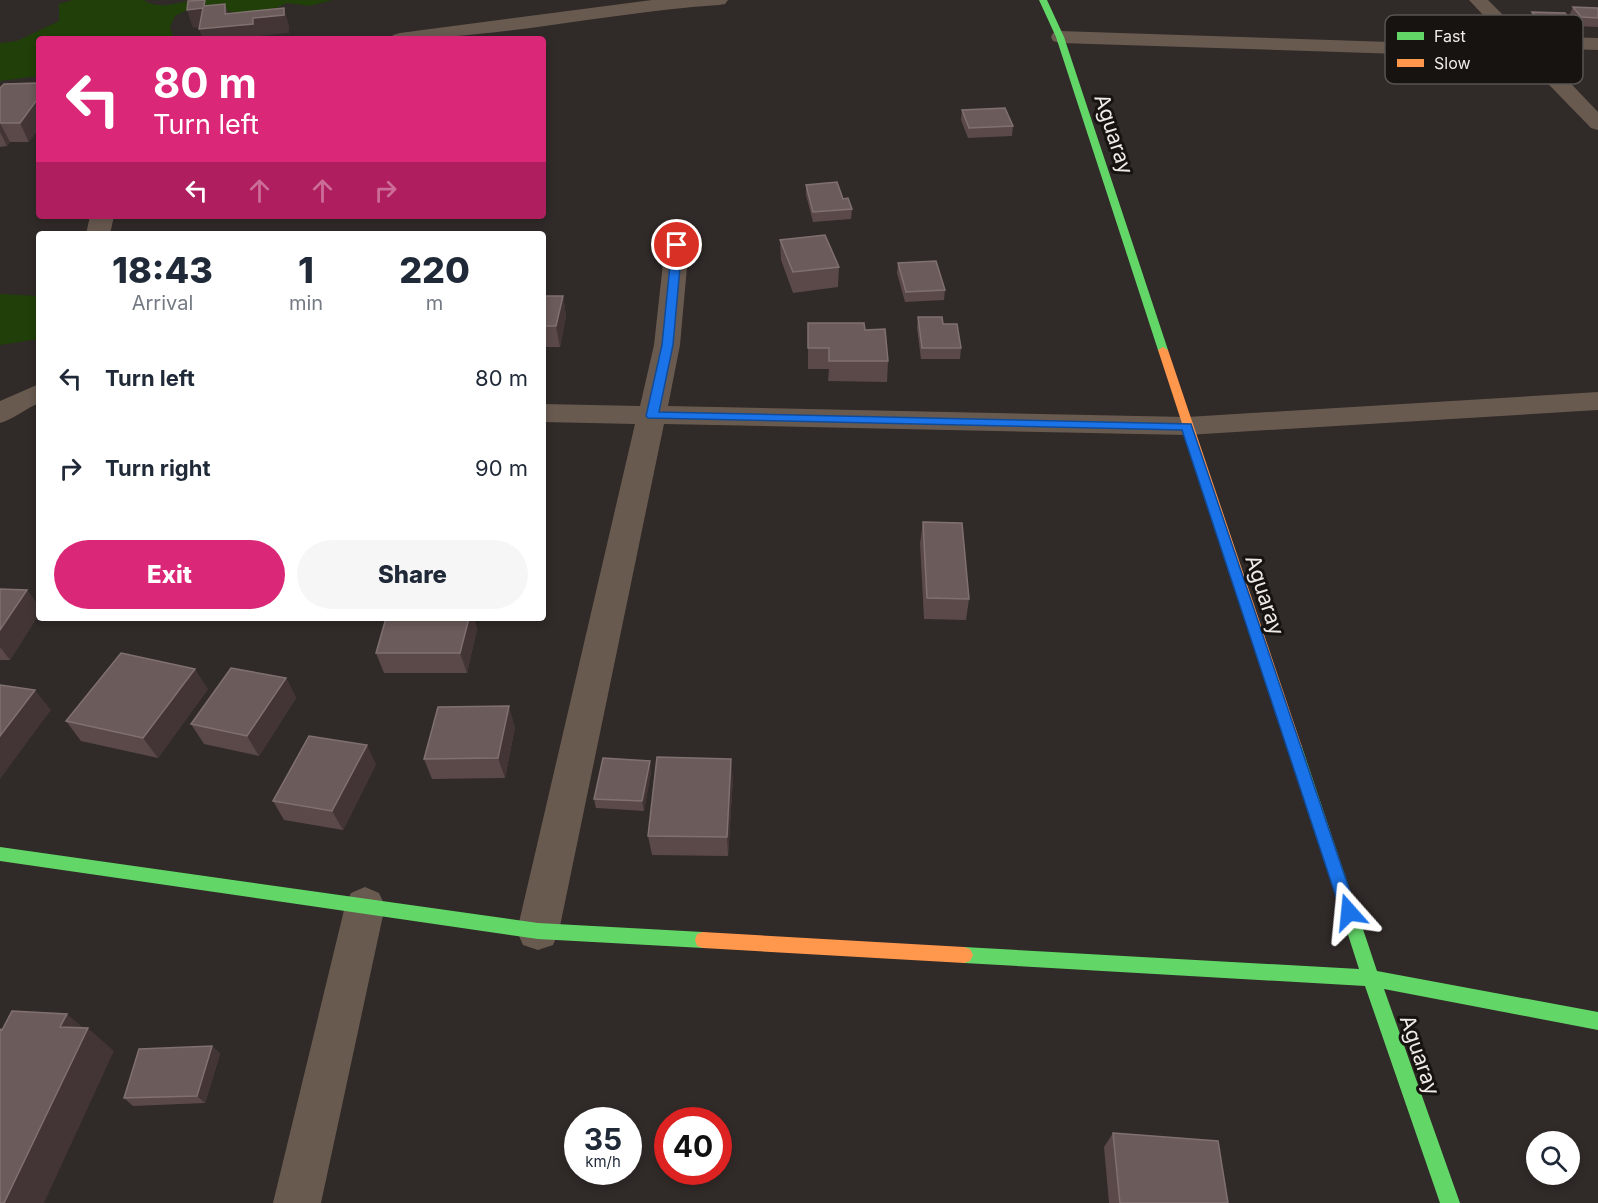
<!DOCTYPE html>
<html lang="en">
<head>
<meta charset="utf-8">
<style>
	:root { --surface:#fff; --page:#f6f6f7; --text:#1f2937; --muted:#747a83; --accent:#db2777 }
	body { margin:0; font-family:Inter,sans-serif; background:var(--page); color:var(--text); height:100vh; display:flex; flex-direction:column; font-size:22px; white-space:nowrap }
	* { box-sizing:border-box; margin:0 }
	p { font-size:20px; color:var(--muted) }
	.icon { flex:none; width:33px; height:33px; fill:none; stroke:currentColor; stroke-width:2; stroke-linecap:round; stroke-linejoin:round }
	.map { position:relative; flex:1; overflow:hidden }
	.side { position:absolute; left:36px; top:231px; width:510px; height:390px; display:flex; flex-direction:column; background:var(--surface); border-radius:6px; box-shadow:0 3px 9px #0003 }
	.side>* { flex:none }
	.guide { position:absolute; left:36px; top:36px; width:510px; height:183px; border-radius:6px; box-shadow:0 3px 9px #0003; background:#db2777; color:#fff; overflow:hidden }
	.fabs { position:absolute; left:1526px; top:1131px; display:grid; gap:12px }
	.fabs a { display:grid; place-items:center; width:54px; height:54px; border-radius:50%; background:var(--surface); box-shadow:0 3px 9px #0003; font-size:30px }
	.speed { position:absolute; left:564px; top:1107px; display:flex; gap:12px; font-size:30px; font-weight:700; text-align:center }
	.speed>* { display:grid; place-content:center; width:78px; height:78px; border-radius:50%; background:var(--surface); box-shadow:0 3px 9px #0003; line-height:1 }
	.speed small { font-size:15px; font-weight:400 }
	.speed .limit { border:9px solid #d22; background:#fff; color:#111 }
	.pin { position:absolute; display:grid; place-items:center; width:51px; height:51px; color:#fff; margin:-26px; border:3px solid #fff; border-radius:50%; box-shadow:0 2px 6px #0007 }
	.me { position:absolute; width:66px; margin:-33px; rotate:342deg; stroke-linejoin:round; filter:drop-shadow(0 0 4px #0008) }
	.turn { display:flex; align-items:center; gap:21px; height:126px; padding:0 18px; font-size:27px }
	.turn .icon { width:78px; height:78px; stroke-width:2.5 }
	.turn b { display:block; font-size:42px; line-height:51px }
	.lanes { display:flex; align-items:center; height:57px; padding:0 18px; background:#0003; justify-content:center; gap:30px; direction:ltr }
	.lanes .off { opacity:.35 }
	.eta { display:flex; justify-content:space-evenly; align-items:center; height:102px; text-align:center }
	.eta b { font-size:36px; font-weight:800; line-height:42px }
	.button { display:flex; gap:12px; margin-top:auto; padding:12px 18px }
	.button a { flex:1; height:69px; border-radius:36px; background:var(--accent); color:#fff; font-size:24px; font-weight:800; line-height:69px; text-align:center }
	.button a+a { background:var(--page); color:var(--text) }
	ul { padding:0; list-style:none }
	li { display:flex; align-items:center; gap:18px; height:90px; padding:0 18px }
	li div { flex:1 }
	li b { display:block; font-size:22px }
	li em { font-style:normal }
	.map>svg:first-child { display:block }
	.green { fill:#203f09 }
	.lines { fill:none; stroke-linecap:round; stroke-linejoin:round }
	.street { fill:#695a50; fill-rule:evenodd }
	.fast { fill:#63d668; fill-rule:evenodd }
	.slow { fill:#ff974d; fill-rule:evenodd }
	.wall { fill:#5b4949 }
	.shaded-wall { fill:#433535 }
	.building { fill:#6b5b5a; stroke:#807170; stroke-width:1.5 }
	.route { fill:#1a73e8; stroke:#114b97; stroke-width:1.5 }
	.labels { text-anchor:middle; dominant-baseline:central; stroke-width:6; stroke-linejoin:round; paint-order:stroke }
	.street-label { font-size:21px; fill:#f1ebe7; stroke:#171310 }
	.key { fill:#171310; stroke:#585450; stroke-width:1.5 }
	.key-label { font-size:16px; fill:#f1ebe7 }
</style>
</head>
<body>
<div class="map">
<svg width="1598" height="1203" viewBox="0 0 1598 1203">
	<rect width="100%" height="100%" fill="#302a28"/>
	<!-- green -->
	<path class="green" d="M73 0H144C156 10 178 3 192 0H333L310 6 287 3 269 11 238 13 197 5 175 16 170 27 174 39H39V76L0 81V43L17 41 59 21V4Z
		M0 294 39 296V339L0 345Z"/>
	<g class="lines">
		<!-- street -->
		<path class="street" d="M652 0H728L725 4 719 5C609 12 501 39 391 39L393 35 400 33Z
			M1469 0H1488L1524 36 1598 38V50L1537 48 1598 112V130L1591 128 1523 58 1060 43 1053 41 1051 37 1053 33 1060 31 1512 46Z
			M90 216H114L110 234H86Z
			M677 238 685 240 689 245 680 345 668 406 1187 417 1598 392V410L1187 435 664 424 559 931 553 945 538 950 523 945 517 931 635 424 543 422V404L640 406 654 345 665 245 669 240Z
			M39 384V403C25 409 14 419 0 423V401Z
			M365 887 379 893 385 906 321 1203H273L345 906 351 893Z"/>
		<!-- fast -->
		<path class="fast" d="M1039 0H1047L1064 37 1168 350 1167 352 1163 353 1158 350 1056 37Z
			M1295 741 1300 743 1302 747 1377 971 1598 1012V1030L1384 989 1460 1203H1440L1365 986 964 963 958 961 955 955 958 949 964 947 1359 969 1288 747 1290 743Z
			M0 847 538 923 703 932 709 934 711 940 709 946 703 948 538 939 0 861Z"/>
		<!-- slow -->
		<path class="slow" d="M1163 347 1168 350 1302 747 1300 751 1295 753 1290 751 1288 747 1158 350Z
			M703 932 964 947 970 949 973 955 970 961 964 963 703 948 697 946 695 940 697 934Z"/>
	</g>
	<!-- wall -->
	<path class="wall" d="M1573 7 1598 8V27L1576 26 1569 16Z
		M1532 12 1570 19 1566 29 1533 27 1528 21Z
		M4 84 29 142H10L7 146 0 147V88Z
		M962 110 1013 126 1012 136 968 138 961 120Z
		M806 185 843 199 852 209 851 219 813 222 806 195Z
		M780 240 839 267 838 287 793 293 781 260Z
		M898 263 945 290 944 300 905 302 897 273Z
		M543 296H563L566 316 560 347H543Z
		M918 317 943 324 961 348 960 359H921L917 328Z
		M808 323 865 330 888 361 887 382 828 381 829 369H808Z
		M923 522 969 599 966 620 924 619 920 543Z
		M0 589 27 590 39 607V614L10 660H0Z
		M386 618H474L477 629 467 673H384L376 653Z
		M286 678 296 698 259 756 204 744 191 724Z
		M208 689 158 758 81 741 66 721Z
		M515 727 505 778 432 779 424 759Z
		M376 764 343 830 284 820 273 801Z
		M651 771 644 811 596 808 594 799Z
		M733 778 728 856 652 855 648 836Z
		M212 1046 220 1054 205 1103 133 1106 124 1098Z
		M1113 1133 1228 1203H1109L1104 1147Z"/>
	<!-- shaded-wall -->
	<path class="shaded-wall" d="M225 4 232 22 253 18 284 8 289 26V33L259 36V39H203L199 29Z
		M203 8 209 26 193 28 187 10Z
		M39 97V129L29 142 20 123Z
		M0 123 10 142 7 146 0 132Z
		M563 296 566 316 560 347 556 326Z
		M27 590 39 607V614L10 660 0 647V630Z
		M469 618H474L477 629 467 673 460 653Z
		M195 669 208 689 158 758 143 738Z
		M286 678 296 698 259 756 247 736Z
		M35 690 51 710 0 779V736Z
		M509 706 515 727 505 778 498 758Z
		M367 745 376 764 343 830 332 811Z
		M731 759 733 778 728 856 727 837Z
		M650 761 651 771 644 811 642 801Z
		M67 1014 87 1031 88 1028 114 1051 44 1203H4L60 1027Z
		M212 1046 220 1054 205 1103 197 1096Z"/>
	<!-- building -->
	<path class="building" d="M205 0 204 6 225 4V14L284 8V15L253 18V24L199 29 203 8 187 10 188 1Z
		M1573 7 1598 8V18L1581 17Z
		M1532 12 1565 13 1570 19 1537 18Z
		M39 83V97L20 123H0V88L4 84Z
		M1005 108 1013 126 969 128 962 110Z
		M837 182 843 199 848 198 852 209 813 212 806 185Z
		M825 235 839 267 793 272 780 240Z
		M936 261 945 290 906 292 898 263Z
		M543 296H563L556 326H543Z
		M918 317H942L943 324H957L961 348H922Z
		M808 323H864L865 330 885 329 888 361H829V348H808Z
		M923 522 962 523 969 599 927 598Z
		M0 589 27 590 0 630Z
		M386 618H469L460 653H376Z
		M121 653 195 669 143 738 66 721Z
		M231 668 286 678 247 736 191 724Z
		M0 685 35 690 0 736Z
		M509 706 498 758 424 759 438 707Z
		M309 736 367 745 332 811 273 801Z
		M657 757 731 759 727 837 648 836Z
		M603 758 650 761 642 801 594 799Z
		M12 1011 67 1014 60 1027 88 1028 4 1203H0V1029L2 1030Z
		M212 1046 197 1096 124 1098 139 1049Z
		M1113 1133 1218 1141 1228 1203H1120Z"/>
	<!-- route -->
	<path class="route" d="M677 242 682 245 673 345 659 412 1191 424 1357 912 1355 918 1349 920 1343 918 1341 912 1182 430 648 418 646 416 662 345 672 245Z"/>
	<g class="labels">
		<!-- street labels -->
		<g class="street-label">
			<text transform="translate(1114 134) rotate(72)">Aguaray</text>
			<text transform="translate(1265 595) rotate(72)">Aguaray</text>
			<text transform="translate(1420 1055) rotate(71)">Aguaray</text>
		</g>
	</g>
	<!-- legend -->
	<rect x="1385" y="15" width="198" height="69" rx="9" class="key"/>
	<rect x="1397" y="32" width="27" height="8" fill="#63d668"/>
	<rect x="1397" y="59" width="27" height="8" fill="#ff974d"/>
	<g class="key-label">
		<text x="1434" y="42">Fast</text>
		<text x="1434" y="69">Slow</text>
	</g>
</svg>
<div class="fabs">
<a><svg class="icon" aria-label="search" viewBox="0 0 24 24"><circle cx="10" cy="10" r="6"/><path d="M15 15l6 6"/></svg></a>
</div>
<div class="speed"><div>35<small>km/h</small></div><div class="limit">40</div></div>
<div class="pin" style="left:677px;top:245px;background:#d93025"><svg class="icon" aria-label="arrive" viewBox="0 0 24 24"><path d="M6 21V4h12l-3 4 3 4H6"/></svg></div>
<svg class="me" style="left:1349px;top:912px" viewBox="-20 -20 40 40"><path d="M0-17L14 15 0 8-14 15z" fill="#1a73e8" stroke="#fff" stroke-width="4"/></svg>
<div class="guide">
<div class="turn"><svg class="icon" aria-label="left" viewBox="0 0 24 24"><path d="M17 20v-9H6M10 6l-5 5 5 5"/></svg><div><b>80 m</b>Turn left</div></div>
<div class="lanes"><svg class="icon" aria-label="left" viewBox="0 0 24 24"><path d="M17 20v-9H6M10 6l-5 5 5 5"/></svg><svg class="icon off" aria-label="ahead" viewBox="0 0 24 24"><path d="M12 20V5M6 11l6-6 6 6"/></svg><svg class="icon off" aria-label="ahead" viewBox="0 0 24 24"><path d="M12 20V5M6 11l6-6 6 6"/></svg><svg class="icon off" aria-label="right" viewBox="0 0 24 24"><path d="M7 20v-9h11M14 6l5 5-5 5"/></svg></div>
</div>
<section class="side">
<div class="eta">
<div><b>18:43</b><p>Arrival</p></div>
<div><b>1</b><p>min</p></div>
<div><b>220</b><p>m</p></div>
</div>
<ul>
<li><svg class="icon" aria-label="left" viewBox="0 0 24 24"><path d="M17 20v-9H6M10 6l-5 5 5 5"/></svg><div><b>Turn left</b></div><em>80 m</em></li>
<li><svg class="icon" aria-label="right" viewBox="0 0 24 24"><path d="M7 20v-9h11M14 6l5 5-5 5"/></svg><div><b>Turn right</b></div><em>90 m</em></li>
</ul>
<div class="button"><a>Exit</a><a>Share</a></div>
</section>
</div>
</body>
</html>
